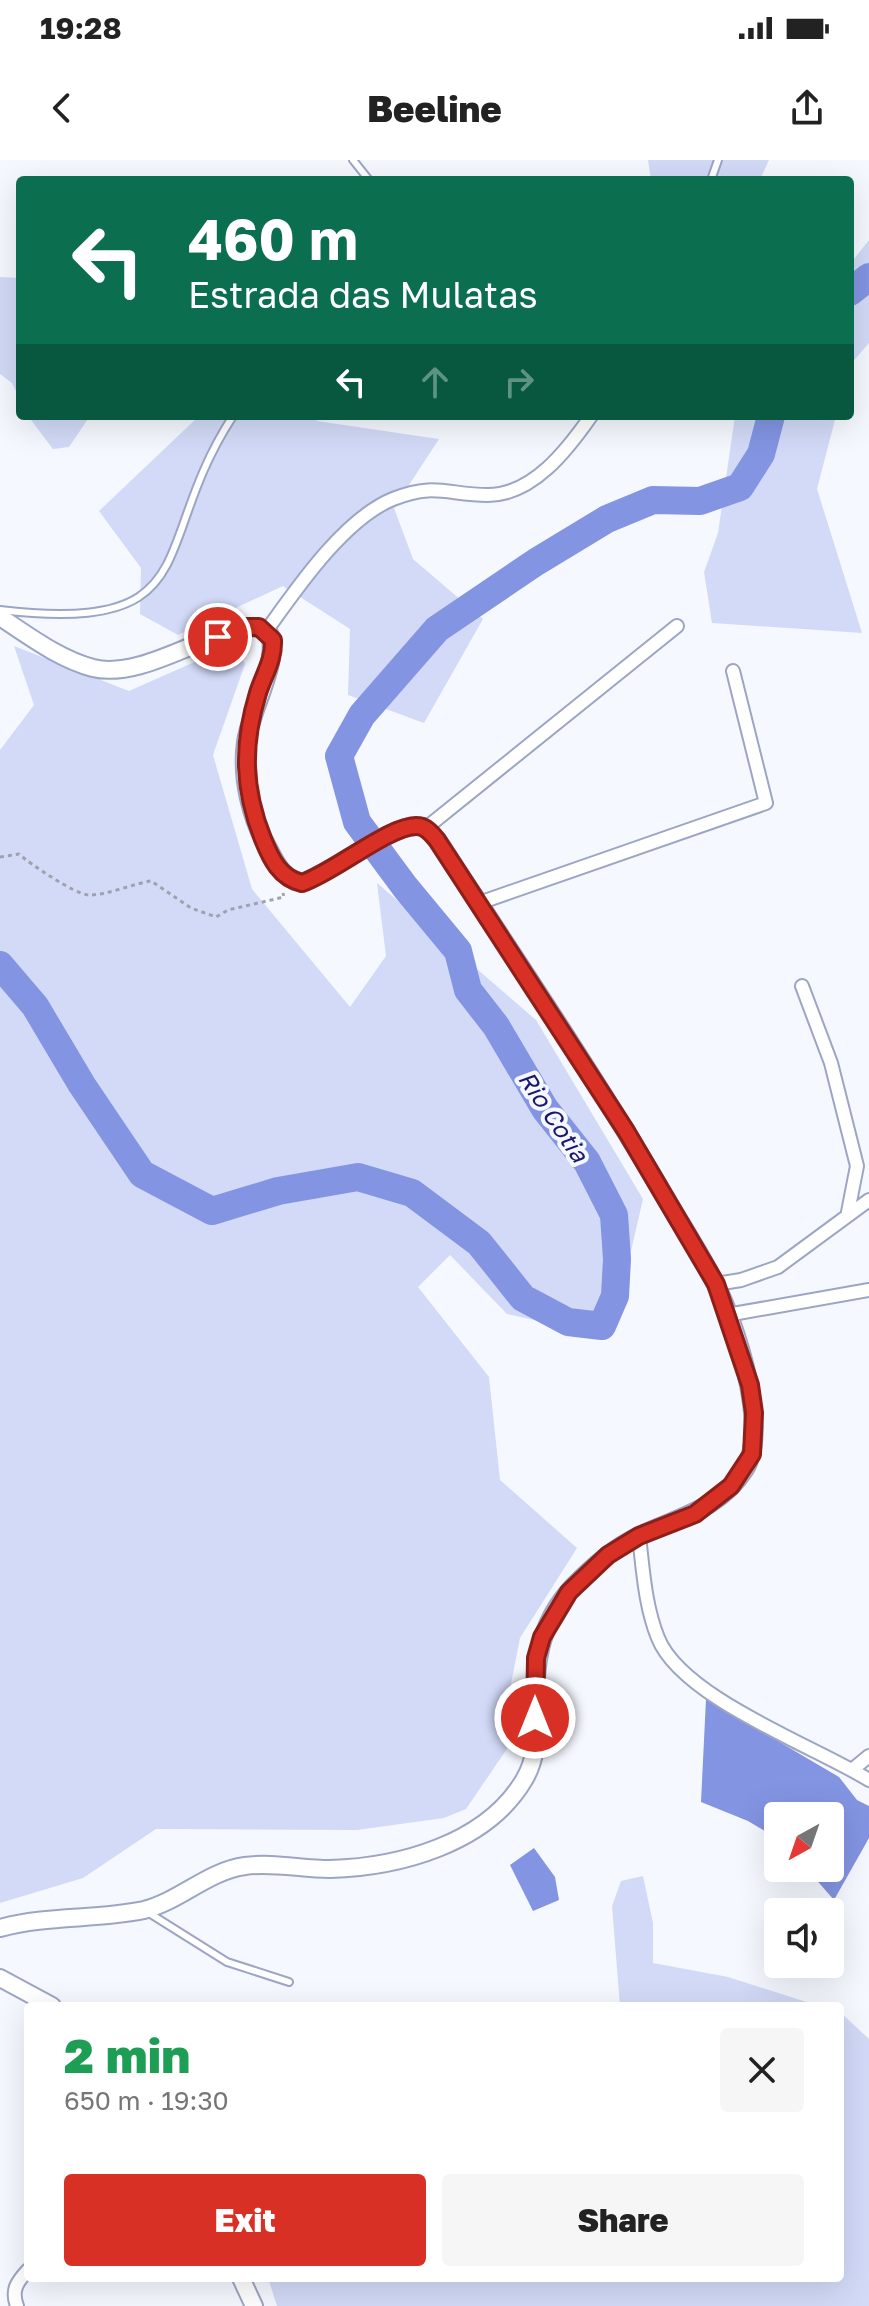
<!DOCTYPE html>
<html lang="en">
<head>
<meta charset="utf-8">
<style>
	:root { --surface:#fff; --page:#f6f6f6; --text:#222; --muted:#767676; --accent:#d93025 }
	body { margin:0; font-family:"Golos Text",sans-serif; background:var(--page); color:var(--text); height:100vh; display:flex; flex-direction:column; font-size:30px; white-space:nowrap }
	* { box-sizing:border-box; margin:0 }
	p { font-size:26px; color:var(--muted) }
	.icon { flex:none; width:44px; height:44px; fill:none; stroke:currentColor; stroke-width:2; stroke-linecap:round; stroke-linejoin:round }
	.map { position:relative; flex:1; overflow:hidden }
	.sheet { position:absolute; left:24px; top:1842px; width:820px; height:280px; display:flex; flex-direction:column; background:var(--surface); border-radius:8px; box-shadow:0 8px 32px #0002 }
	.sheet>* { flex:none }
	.top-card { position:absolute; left:16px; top:16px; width:838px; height:244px; border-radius:8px; box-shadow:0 8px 32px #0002; background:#0b6e4f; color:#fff; overflow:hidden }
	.needle { width:52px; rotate:220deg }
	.tools { position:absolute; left:764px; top:1642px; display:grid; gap:16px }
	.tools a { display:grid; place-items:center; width:80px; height:80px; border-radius:8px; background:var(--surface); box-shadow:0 8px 32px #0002; font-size:40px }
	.pin { position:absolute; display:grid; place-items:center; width:68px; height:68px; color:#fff; margin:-34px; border:4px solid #fff; border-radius:50%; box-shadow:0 2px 8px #0007 }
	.me { position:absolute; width:88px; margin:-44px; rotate:0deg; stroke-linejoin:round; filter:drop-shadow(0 0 6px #0008) }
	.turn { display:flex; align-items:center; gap:28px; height:168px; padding:0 40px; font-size:36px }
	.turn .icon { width:104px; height:104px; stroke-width:2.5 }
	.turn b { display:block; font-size:56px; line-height:68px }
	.lanes { display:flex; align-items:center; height:76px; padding:0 40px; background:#0003; justify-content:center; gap:40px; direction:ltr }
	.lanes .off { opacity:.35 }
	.round { display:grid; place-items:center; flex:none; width:84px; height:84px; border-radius:8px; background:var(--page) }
	.head { display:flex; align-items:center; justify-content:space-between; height:136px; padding:0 40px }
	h1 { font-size:48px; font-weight:800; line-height:60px; color:#1e9e55 }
	.button { display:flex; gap:16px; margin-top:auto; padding:16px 40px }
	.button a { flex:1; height:92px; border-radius:8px; background:var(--accent); color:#fff; font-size:32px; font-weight:800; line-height:92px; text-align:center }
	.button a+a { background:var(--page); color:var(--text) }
	.status { display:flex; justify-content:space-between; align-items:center; height:56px; padding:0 40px; background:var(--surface); direction:ltr }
	.status svg { height:22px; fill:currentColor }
	header { display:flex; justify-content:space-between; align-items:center; height:104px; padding:0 40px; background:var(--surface); font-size:36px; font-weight:800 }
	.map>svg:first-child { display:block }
	.green { fill:#d2daf7 }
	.water { fill:#8394e2 }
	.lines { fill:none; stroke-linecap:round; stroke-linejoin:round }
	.river { stroke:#8394e2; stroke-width:28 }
	.service-casing { stroke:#9da5c4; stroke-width:10 }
	.minor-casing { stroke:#9da5c4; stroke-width:16 }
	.tertiary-casing { stroke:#9da5c4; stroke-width:20 }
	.path { stroke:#9fa2ac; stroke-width:3; stroke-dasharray:4 4; stroke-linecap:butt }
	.service { stroke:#fff; stroke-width:6 }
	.minor { stroke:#fff; stroke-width:12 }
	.tertiary { stroke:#fff; stroke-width:16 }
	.route-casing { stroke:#8d1f18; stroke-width:20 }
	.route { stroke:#d93025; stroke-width:14 }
	.labels { text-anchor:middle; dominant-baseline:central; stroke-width:8; stroke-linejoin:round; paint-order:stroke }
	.water-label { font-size:24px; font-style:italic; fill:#1a1771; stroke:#f6f8ff }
</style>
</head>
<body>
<div class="status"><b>19:28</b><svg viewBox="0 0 49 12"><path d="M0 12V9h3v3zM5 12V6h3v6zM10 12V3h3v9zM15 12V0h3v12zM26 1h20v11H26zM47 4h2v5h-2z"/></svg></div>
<header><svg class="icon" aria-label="back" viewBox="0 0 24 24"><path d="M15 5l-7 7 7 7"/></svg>Beeline<svg class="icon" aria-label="share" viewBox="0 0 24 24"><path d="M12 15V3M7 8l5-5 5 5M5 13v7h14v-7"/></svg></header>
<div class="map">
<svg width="869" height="2146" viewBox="0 0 869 2146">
	<rect width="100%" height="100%" fill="#f6f8ff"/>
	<!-- green -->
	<path class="green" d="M648 0H769L760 20H651Z
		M869 80V183L850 205V104Z
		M0 117 20 118V240L12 223 0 214Z
		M28 256H90L69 287 53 289Z
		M199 256H315L317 261 439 279 394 348 413 399 483 459 424 563 348 535 350 469 283 426 178 475 140 454 141 408 99 351Z
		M735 256H836L817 329 862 473 712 463 704 412 718 373Z
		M233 485 245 504 213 595 252 729 350 847 386 796 377 723 536 860 643 1039 611 1177 507 1154 450 1095 418 1127 489 1217 500 1320 577 1388 520 1478 509 1534 511 1583 466 1649 444 1658 357 1670 156 1669 83 1718 0 1743V590L34 545 14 486 129 531Z
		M643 1716 653 1763V1803L728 1817 819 1846H620L612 1746 621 1721Z
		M840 1852 869 1879V2146H277L268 2118H840Z"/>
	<!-- water -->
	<path class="water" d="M706 1539 839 1617 857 1640 869 1646V1678L834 1740 806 1708H830V1656H778V1679L748 1661 701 1642Z
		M534 1688 555 1717 559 1740 533 1751 510 1705Z"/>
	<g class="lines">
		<!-- river -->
		<path class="river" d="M850 132 869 117
			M0 805 35 846 82 925 142 1014 212 1051 278 1031 358 1017 412 1033 479 1083 523 1138 568 1162 602 1166 615 1136 617 1099 614 1055 587 1002 545 949 496 866 468 830 458 791 405 727 357 662 339 596 362 555 437 469 536 402 607 359 653 340 700 341 740 327 761 294 771 256"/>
		<!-- service casing -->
		<g class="service-casing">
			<path id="service" d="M353 0 369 20
				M711 20 718 0
				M0 450C210 474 148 386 233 256
				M149 1753 227 1802 289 1822"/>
		</g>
		<!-- minor casing -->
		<g class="minor-casing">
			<path id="minor" d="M267 470C297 428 344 359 393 339 435 322 448 335 488 335 533 335 568 289 591 256
				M426 668 677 466
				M479 743 766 643 733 511
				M802 826 831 903 857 1006 848 1052
				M716 1124 741 1120 778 1107 869 1040
				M727 1155 869 1130
				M639 1376C643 1410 645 1446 658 1478 682 1538 814 1586 869 1620
				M852 1610 869 1596
				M17 2146C11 2130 17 2122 28 2110"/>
		</g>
		<!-- tertiary casing -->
		<g class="tertiary-casing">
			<path id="tertiary" d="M0 457C29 476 59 499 93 508 149 522 228 454 267 470 284 495 250 550 246 582 241 618 251 659 269 690 278 707 283 718 302 723 333 713 390 665 417 666 426 666 432 674 437 680 512 794 589 908 658 1025 676 1057 697 1088 714 1121 735 1162 770 1267 745 1309 720 1349 679 1357 639 1376 614 1388 591 1408 572 1428 538 1465 534 1507 535 1555 536 1579 537 1598 524 1620 486 1684 399 1707 330 1709 301 1709 273 1702 245 1706 208 1711 180 1741 144 1750 96 1760 47 1755 0 1768
				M0 1818 52 1846
				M241 2118 254 2146"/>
		</g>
		<!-- path -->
		<path class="path" d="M0 697 19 694C30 704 76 735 89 735 108 735 132 724 151 721L191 748 216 757 228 750 284 737 283 733"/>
		<!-- service -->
		<use href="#service" class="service"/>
		<!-- minor -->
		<use href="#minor" class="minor"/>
		<!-- tertiary -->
		<use href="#tertiary" class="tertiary"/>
	</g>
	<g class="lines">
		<!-- route casing -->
		<g class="route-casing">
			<path id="route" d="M218 477 243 467H259L273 480C274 500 264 514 258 533 242 585 243 629 263 679 271 699 280 718 302 723 333 713 390 665 417 666 426 666 432 674 437 680L626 971 716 1124 750 1225 754 1253 752 1294 731 1326 695 1354 639 1376 608 1395 569 1432 542 1477 536 1498 535 1558"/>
		</g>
		<!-- route -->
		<use href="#route" class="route"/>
	</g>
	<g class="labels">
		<!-- water labels -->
		<g class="water-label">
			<text transform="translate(554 956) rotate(56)">Rio Cotia</text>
		</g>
	</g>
</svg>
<div class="tools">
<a><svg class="needle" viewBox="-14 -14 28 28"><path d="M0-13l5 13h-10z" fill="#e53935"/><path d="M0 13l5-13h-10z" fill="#767676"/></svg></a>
<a><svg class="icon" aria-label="sound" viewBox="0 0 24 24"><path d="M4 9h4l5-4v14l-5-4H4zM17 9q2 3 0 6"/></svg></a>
</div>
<div class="pin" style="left:218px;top:477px;background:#d93025"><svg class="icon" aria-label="arrive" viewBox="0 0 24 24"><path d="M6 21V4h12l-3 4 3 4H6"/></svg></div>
<svg class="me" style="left:535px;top:1558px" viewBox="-20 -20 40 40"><circle r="17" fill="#d93025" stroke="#fff" stroke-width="3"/><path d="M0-11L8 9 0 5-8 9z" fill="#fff"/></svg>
<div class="top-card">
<div class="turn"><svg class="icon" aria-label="left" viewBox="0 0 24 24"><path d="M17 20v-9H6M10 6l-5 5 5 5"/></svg><div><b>460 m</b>Estrada das Mulatas</div></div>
<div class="lanes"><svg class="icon" aria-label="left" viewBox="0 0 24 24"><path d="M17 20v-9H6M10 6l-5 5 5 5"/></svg><svg class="icon off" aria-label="ahead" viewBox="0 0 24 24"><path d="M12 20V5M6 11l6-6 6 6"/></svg><svg class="icon off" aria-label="right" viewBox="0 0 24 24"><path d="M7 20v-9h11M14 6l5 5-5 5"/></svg></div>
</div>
<section class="sheet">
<div class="head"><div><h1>2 min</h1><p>650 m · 19:30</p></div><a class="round"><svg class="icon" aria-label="close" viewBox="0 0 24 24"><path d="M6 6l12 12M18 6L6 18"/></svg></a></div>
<div class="button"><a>Exit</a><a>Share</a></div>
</section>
</div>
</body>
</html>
